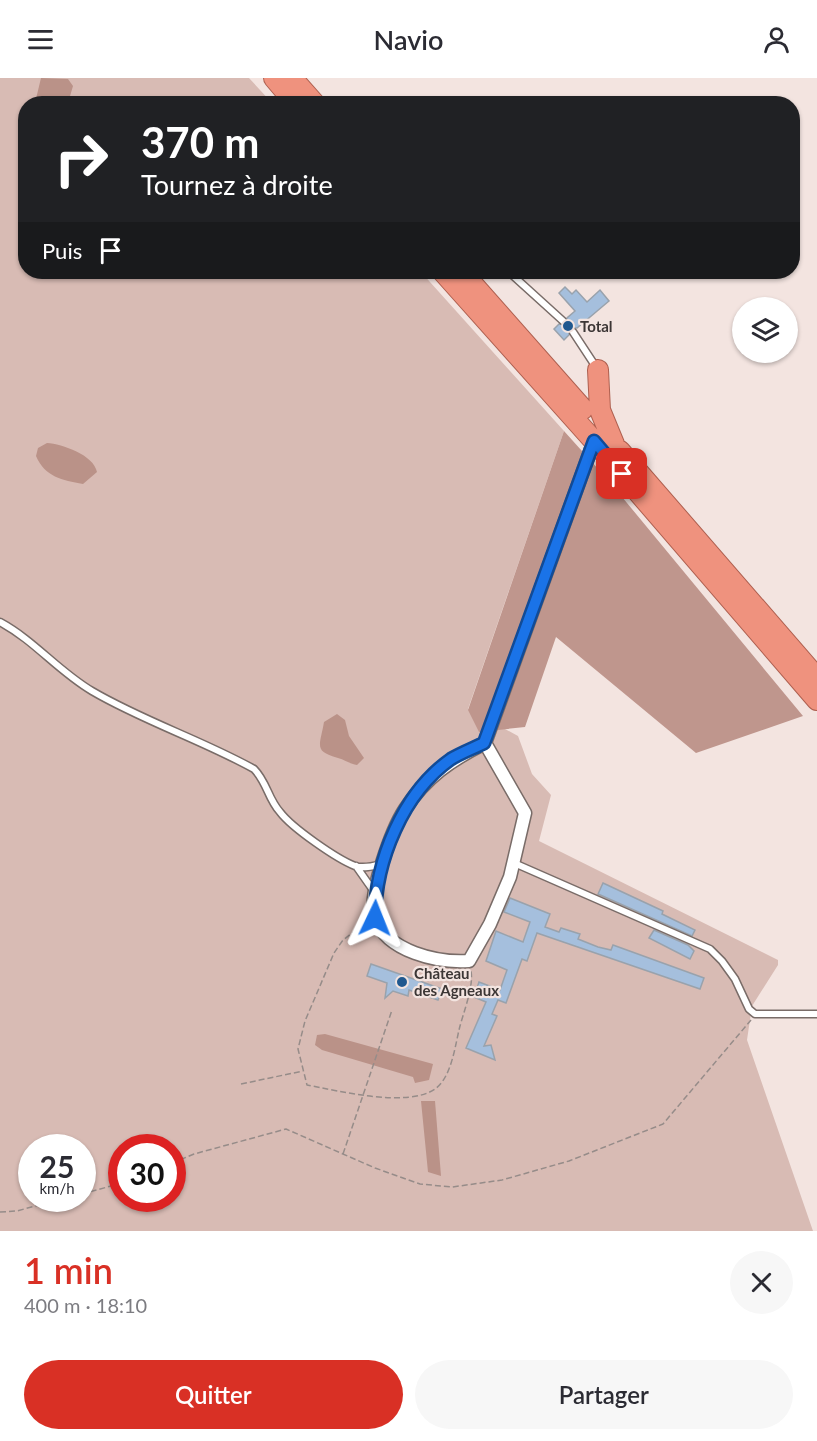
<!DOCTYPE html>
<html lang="fr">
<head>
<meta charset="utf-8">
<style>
	:root { --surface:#fff; --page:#f7f7f7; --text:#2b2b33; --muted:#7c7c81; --accent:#d93025 }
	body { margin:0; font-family:Lato,sans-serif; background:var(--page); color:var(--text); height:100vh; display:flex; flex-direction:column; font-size:22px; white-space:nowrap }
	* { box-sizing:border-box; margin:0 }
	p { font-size:20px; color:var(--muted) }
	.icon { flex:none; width:33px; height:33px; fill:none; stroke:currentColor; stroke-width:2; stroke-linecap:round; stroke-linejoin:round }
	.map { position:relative; height:1153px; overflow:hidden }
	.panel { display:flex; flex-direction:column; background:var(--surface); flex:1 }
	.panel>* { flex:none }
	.hud { position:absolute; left:18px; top:18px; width:782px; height:183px; border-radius:24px; box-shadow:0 2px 4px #0004; background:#202124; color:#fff; overflow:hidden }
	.tools { position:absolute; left:732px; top:219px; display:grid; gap:12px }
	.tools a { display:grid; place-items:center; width:66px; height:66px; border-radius:50%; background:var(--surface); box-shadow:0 2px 4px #0004; font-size:30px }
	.speed { position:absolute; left:18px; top:1056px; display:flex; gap:12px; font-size:30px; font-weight:700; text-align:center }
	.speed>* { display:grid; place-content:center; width:78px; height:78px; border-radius:50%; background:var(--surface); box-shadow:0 2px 4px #0004; line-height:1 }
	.speed small { font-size:15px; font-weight:400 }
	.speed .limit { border:9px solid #d22; background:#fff; color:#111 }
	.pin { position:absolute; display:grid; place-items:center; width:51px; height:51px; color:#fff; margin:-26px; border-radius:12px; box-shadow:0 3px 9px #0006 }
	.me { position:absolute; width:66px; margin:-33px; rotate:2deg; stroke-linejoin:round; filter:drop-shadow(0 0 4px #0008) }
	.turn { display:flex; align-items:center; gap:21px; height:126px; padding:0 24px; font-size:27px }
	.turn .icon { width:78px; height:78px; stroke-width:2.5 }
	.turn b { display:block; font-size:42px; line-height:51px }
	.then { display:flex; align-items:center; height:57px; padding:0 24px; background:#0003; gap:12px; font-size:22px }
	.round { display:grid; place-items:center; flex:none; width:63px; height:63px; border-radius:32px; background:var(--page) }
	.summary { display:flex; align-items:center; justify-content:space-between; height:102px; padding:0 24px }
	h1 { font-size:36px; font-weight:600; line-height:45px; color:var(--accent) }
	.button { display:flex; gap:12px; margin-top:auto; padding:12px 24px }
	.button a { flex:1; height:69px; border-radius:36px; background:var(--accent); color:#fff; font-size:24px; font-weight:600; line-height:69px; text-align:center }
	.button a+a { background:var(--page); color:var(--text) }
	header { display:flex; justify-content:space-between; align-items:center; height:78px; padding:0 24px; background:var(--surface); font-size:27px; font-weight:600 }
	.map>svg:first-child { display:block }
	.green { fill:#d8bbb4; fill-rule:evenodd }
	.forest { fill:#bf968d }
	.water { fill:#ba9288 }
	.building { fill:#a5bfdd; stroke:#99a2ac; stroke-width:1.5 }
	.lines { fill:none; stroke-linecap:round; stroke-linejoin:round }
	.service-casing { stroke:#796c68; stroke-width:9 }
	.minor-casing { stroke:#796c68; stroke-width:15 }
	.trunk-casing { stroke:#ae6050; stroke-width:22 }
	.path { stroke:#968c89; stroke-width:1.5; stroke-dasharray:6 3; stroke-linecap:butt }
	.service { stroke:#fff; stroke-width:6 }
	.minor { stroke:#fff; stroke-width:12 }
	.trunk { stroke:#ef927e; stroke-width:20 }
	.route-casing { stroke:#114b97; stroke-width:15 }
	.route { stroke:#1a73e8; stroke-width:10 }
	.poi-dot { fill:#20588f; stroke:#f3e4e0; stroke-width:2 }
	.labels { text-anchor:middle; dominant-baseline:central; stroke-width:4.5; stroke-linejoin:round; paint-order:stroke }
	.poi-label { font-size:15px; font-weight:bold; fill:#3c3635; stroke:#f3e4e0; text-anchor:start }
</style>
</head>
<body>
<header><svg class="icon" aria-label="menu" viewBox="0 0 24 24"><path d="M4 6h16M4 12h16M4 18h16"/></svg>Navio<svg class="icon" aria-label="person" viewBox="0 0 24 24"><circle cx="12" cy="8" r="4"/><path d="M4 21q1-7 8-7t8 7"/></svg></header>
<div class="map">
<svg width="817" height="1153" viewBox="0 0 817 1153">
	<rect width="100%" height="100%" fill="#f3e4e0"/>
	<!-- green -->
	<path class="green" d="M0 0H249L272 25 26 26V194H421L564 353 468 631 518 658 532 696 551 717 539 763 778 882V887L752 928 747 962 813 1153H0ZM32 1070H82V1120H32ZM122 1070H172V1120H122Z"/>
	<!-- forest -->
	<path class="forest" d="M564 353 608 402 803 638 696 675 556 559 525 649 479 654 468 632Z"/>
	<!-- water -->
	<path class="water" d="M41 0 68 1 73 8 68 25H35Z
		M47 365C62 366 94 377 97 394L83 406C62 402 45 399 36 378L38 370Z
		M337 636 345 642 349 658 364 680 357 687C350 686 345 682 338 680 313 673 320 668 324 644Z
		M325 956 433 986 429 1002 415 1005 413 999 322 972 315 967 317 957Z
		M421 1023H435L441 1098 428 1094Z"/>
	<!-- building -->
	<path class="building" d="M565 209 572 216 576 212 587 224 600 212 609 223 577 250H570L569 257 564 262 554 251 559 246 566 247 567 240 575 233 559 215Z
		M603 805 663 833 662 836 695 852 692 858 598 816Z
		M510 820 550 836 545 849 559 854 561 850 580 856 578 861 598 869 611 872 613 867 704 900 700 911 537 855 527 883 522 881 506 925 498 922 492 936 497 938 484 968 491 967 495 982 466 970 486 924 474 919 479 904 500 912 507 892 486 883 496 853 523 864 530 844 504 834Z
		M654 852 688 867 694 873 690 881 649 860Z
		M371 886 442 911 438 922 409 912 408 918 393 913 385 920 387 905 367 898Z"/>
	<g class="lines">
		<!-- service casing -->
		<g class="service-casing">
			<path id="service" d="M509 194 563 243
				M573 254 596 289
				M0 544C35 563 58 593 92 613 143 643 202 662 254 691 267 704 268 721 280 734 292 750 337 781 355 788 364 791 374 788 382 786
				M514 785 710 871 722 883 735 901 749 931 755 936H817
				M356 788 375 815"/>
		</g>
		<!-- minor casing -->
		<g class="minor-casing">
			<path id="minor" d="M485 665 525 735 510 799 490 846 469 883C438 885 387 874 375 840 367 818 392 751 405 731 426 699 451 682 485 665L594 363"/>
		</g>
		<!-- trunk casing -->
		<g class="trunk-casing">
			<path id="trunk" d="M274 0 296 26
				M292 0 315 26
				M443 194 594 363 817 622
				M462 194 583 331
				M598 292 600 332 614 366
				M620 373 817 600"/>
		</g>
		<!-- path -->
		<path class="path" d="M364 846 343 862 334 875 305 943 298 971 307 1007C338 1013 408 1030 435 1011 451 1000 455 969 459 952 463 935 474 909 471 893
			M241 1006 303 993
			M343 1076 392 932
			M172 1085 194 1076 286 1051 375 1090 420 1106 452 1109 502 1102 569 1083 663 1046 751 942
			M82 1116 122 1105
			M0 1134 17 1133 64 1120"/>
		<!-- service -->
		<use href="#service" class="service"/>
		<!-- minor -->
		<use href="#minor" class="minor"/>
		<!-- trunk -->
		<use href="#trunk" class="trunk"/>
	</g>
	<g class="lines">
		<!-- route casing -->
		<g class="route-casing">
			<path id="route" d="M375 840C375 783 403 715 451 681 461 675 474 670 484 665L594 363 622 396"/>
		</g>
		<!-- route -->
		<use href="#route" class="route"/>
	</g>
	<!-- markers -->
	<g class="poi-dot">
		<circle cx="568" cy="248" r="6"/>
		<circle cx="402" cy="904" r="6"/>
	</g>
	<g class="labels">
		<!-- poi labels -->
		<g class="poi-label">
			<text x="580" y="248">Total</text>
			<text x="414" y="895">Château<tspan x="414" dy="17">des Agneaux</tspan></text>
		</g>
	</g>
</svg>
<div class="tools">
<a><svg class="icon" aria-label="layers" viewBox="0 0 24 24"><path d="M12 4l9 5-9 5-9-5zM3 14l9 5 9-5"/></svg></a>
</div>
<div class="speed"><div>25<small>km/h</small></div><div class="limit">30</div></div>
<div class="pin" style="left:622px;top:396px;background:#d93025"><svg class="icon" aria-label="arrive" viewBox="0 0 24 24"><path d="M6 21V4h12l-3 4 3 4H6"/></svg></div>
<svg class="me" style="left:375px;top:840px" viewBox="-20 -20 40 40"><path d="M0-17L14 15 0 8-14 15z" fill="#1a73e8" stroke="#fff" stroke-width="4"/></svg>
<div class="hud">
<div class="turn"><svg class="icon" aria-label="right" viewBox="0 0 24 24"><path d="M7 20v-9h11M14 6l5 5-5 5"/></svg><div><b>370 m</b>Tournez à droite</div></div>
<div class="then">Puis<svg class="icon" aria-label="arrive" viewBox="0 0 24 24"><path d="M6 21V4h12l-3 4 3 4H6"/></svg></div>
</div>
</div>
<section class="panel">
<div class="summary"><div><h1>1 min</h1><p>400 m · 18:10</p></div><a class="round"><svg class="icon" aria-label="close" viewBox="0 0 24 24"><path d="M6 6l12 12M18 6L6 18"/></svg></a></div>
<div class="button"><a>Quitter</a><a>Partager</a></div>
</section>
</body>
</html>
